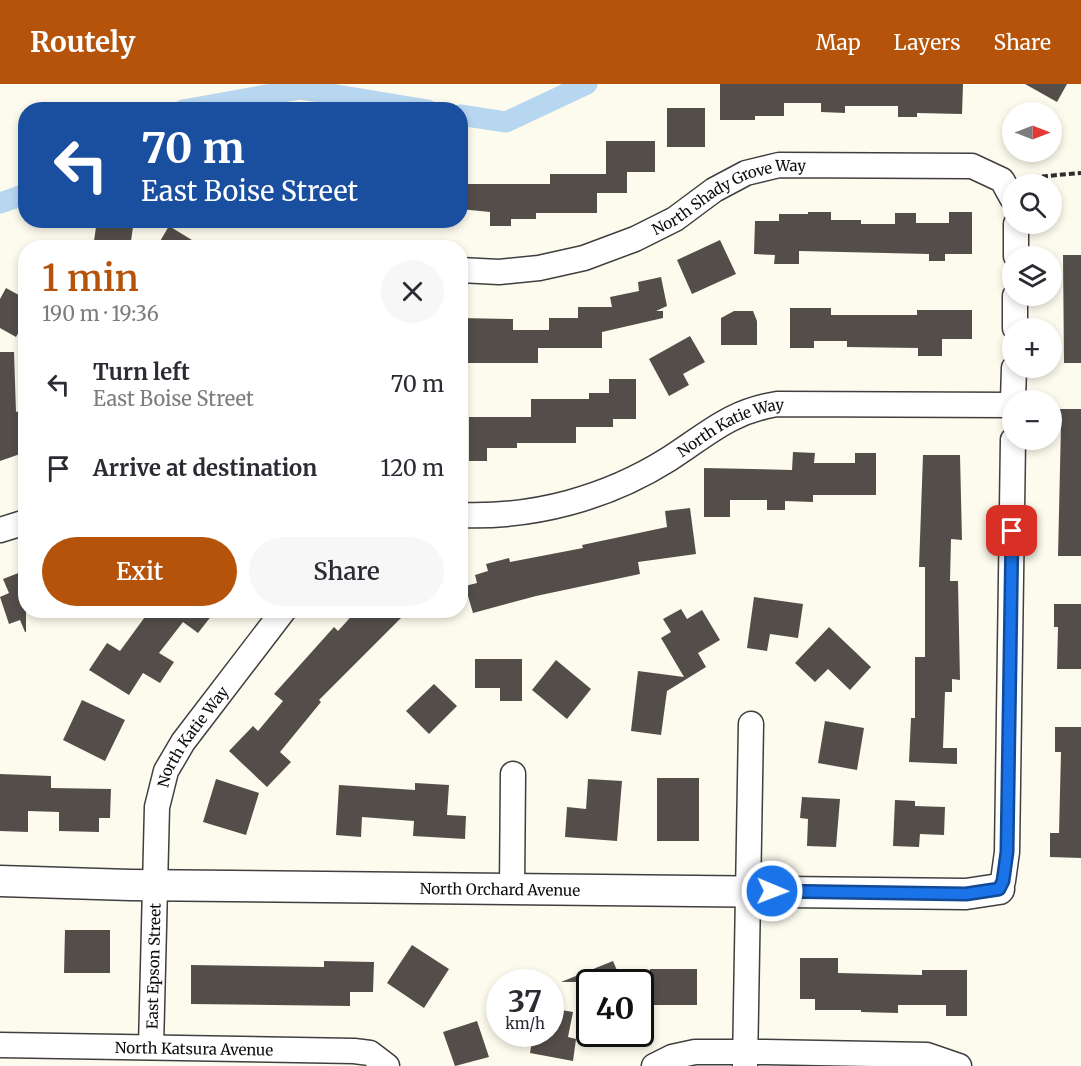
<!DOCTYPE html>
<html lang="en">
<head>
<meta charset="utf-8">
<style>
	:root { --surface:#fff; --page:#f7f7f7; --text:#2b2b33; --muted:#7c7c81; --accent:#b45309 }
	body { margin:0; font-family:Merriweather,serif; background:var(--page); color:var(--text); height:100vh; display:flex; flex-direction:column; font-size:22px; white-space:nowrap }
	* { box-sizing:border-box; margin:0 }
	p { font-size:20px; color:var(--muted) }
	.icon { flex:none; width:33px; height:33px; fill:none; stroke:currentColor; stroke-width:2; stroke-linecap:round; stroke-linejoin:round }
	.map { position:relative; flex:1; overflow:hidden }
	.side { position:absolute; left:18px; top:156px; width:450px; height:378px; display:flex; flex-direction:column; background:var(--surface); border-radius:24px; box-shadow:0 3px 9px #0003 }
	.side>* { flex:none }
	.hud { position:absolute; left:18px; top:18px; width:450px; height:126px; border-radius:24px; box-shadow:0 3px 9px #0003; background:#1a4fa0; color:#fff; overflow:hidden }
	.needle { width:39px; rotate:90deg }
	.buttons { position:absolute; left:1002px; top:18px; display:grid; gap:12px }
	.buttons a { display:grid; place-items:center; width:60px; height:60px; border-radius:50%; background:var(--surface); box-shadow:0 3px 9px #0003; font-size:30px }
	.speed { position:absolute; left:486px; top:885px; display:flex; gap:12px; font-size:30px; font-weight:700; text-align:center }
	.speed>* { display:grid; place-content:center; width:78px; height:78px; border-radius:50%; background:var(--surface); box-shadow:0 3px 9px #0003; line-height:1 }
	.speed small { font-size:15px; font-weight:400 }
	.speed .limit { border:3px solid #111; border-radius:9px; background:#fff; color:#111 }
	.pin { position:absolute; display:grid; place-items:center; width:51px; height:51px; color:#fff; margin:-26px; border-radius:12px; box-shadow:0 3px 9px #0006 }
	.me { position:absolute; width:66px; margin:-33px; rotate:91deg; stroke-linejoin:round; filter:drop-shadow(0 0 4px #0008) }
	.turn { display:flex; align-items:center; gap:21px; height:126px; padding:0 24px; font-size:27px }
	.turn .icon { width:78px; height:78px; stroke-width:2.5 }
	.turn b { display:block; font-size:42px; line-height:51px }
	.round { display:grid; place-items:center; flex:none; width:63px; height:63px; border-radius:32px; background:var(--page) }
	.head { display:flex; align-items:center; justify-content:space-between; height:102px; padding:0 24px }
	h1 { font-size:36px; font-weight:600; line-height:45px; color:var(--accent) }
	.action { display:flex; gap:12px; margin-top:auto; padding:12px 24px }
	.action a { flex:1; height:69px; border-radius:36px; background:var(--accent); color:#fff; font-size:24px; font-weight:600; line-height:69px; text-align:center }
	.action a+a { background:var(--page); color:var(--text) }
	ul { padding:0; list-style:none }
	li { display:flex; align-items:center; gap:18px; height:84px; padding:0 24px }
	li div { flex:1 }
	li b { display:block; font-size:22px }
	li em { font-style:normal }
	header { display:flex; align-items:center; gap:36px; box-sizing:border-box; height:84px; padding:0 30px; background:var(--accent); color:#fff }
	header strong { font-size:28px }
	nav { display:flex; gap:33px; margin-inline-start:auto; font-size:21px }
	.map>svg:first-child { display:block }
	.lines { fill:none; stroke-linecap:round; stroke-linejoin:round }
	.canal { stroke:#b7d7f0; stroke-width:21 }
	.building { fill:#544e4a }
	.minor-casing { stroke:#3f3f3f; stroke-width:27 }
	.tertiary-casing { stroke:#3f3f3f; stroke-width:33 }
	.path { stroke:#2e2e2e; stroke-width:4; stroke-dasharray:6 3; stroke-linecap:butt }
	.minor { stroke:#fff; stroke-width:24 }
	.tertiary { stroke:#fff; stroke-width:30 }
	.route-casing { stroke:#114b97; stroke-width:15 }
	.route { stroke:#1a73e8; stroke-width:10 }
	.labels { text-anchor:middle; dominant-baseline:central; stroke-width:6; stroke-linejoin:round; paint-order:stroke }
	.street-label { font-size:15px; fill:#0c0c0c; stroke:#fff }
</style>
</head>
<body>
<header>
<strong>Routely</strong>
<nav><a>Map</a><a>Layers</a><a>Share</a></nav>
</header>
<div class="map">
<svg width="1081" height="982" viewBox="0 0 1081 982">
	<rect width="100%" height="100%" fill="#fdfbed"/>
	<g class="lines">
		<!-- canal -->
		<path class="canal" d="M183 26 300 5 428 26
			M460 31 506 38 587 0
			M0 119 26 110"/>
	</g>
	<!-- building -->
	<path class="building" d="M720 0H963L962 30 917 29V33H898V22H845V29L821 28V19H784V32H755V36H720Z
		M1025 0H1067L1057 18Z
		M667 24H705V63H667Z
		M606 57H655V88H627V109H597V129H536V135H511V142H490V128L460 125V100H550V90H606Z
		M808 128H831V136H861V140H895V129H916V139H949V128H972V170H945V177H929V170L799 167V180H774L775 171 754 170 755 137H779V130H808Z
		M97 136H134L130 164H93Z
		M169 142 205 164H156Z
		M720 156 736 190 692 210 677 176Z
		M1063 171H1081V279H1064Z
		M661 193 667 222 656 227H663V234L602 248V264H538V279H460V234L513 235V246H549V234H578V223H612L610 213 639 207 638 198Z
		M6 204 26 215V236L16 253 0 244V215Z
		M790 224H831V231H917V226H972V255H942V272H918V264L847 263V257H814V264H790Z
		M734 227H753L757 237V261H721V234Z
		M690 252 705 278 683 290 689 301 669 312 649 275Z
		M0 268H14L16 328 26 325V368L0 377Z
		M609 295H636V335H613V343H576V359H517V364H487V377H469V333H531V315H589V309H609Z
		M1058 325H1081V472H1058L1061 341H1058Z
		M793 368 815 369 814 379H855V369H876V411H813V418L785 417V426H767V416H730V433H704V384L792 386Z
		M923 371H960L962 456 951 455 950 497H958L960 596 952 595V608H945L943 664H957V680L909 678 911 634H915V573H925V483H919Z
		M690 424 696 470 638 478 640 490 536 512 473 529 465 502 477 499 475 491 488 487 486 480 509 474 510 478 583 464 582 461 667 443 665 427Z
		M26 486V548H25L20 536 9 540 0 513 9 509 3 495Z
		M754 513 803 520 798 554 770 550 767 567 747 564Z
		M1054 520H1081V585H1057L1058 543H1054Z
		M681 525 687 535 702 526 720 556 698 569 706 583 667 607 661 651 631 647 638 587 684 593 661 554 671 548 663 535Z
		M150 526H216L198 549 183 538 159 569 174 578 160 599 143 589 129 611 89 586 107 559 120 567Z
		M357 526H409L319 616 321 618 280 668 291 678 267 703 229 667 253 642 258 647 283 617 274 610 334 543 338 547Z
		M829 543 871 583 850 606 828 585 815 598 795 579Z
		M475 575H522V617H500V604H475Z
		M556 576 591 605 567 635 532 606Z
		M434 600 457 622 429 650 406 627Z
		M82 616 125 636 105 677 63 656Z
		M825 637 864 644 857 686 818 679Z
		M1055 643H1081V774L1050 773V749H1059L1061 668H1055Z
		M0 690 51 692V704L111 705 110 734H99V748L59 747V728L28 727V748L0 747Z
		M657 694H699V757H657Z
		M216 695 259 709 246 751 203 738Z
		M588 695 622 697 617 757 565 753 567 723 586 725Z
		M415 699 449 701 447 731 466 732 465 755 413 752 414 737 362 733 361 753 336 751 339 701 415 706Z
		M802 713 840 715 836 763 807 762 808 735 800 734Z
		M895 716 915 717V722L945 723 944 751 920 750 919 763 893 762Z
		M65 846H110V889H64Z
		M412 861 449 885 424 924 387 899Z
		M800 874H838V889L922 891V886H967V932H946V921H898V929L861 928V926H815V915H800Z
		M324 877 374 878 373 908H350V922L191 920V881L324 883Z
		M613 877 622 898H561Z
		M650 885H697V921H650Z
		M550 924 573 928 568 953 576 955 573 977 530 969 533 950H550Z
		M477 937 489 973 455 982 443 948Z"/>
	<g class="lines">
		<!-- minor casing -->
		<g class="minor-casing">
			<g id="minor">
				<path d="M1016 172V140"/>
				<path id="s1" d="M460 186 499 188 539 184 584 174 635 155 675 135 714 106 746 89 779 81 972 82 1002 96 1012 114"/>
				<path d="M1015 244V212"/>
				<path d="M1013 316 1014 284"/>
				<path id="s2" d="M460 431C534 434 607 414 669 375 708 350 729 328 777 320L1012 321"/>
				<path d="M0 446 26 438"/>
				<path d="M512 804 513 690"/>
				<path d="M999 805 1003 797 1007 768 1013 356"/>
				<path id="s3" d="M0 961 354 967 370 969 387 982"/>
				<path id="s4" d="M151 963 157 723 166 687 183 658 284 526"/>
				<path d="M654 982 672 973 695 968H765L927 971 959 982"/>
				<path d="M745 982 751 640"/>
			</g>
		</g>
		<!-- tertiary casing -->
		<g class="tertiary-casing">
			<g id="tertiary">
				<path id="s5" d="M0 797 130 801 966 810 999 805"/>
			</g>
		</g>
		<!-- path -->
		<path class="path" d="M1024 94 1081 89"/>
		<!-- minor -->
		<use href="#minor" class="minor"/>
		<!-- tertiary -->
		<use href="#tertiary" class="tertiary"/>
	</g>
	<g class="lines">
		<!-- route casing -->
		<g class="route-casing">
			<path id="route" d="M772 807 966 810 999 805 1003 797 1007 768 1012 447"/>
		</g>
		<!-- route -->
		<use href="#route" class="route"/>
	</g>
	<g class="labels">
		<!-- street labels -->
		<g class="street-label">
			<text stroke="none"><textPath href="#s1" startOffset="285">North Shady Grove Way</textPath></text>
			<text stroke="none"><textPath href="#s2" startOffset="290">North Katie Way</textPath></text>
			<text stroke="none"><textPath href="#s4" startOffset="320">North Katie Way</textPath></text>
			<text stroke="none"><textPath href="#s5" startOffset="500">North Orchard Avenue</textPath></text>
			<text stroke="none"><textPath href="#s4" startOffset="81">East Epson Street</textPath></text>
			<text stroke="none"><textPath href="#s3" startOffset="194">North Katsura Avenue</textPath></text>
		</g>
	</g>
</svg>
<div class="buttons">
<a><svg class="needle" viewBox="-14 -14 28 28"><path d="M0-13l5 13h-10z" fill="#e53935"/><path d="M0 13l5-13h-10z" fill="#7c7c81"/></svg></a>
<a><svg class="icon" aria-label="search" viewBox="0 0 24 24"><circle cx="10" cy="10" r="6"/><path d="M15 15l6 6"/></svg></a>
<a><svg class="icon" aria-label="layers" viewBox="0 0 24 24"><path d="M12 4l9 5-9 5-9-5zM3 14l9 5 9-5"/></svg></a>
<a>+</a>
<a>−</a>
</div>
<div class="speed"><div>37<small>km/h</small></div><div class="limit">40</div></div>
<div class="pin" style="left:1012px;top:447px;background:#d93025"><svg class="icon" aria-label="arrive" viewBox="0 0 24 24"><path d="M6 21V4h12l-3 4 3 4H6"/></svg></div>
<svg class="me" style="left:772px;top:807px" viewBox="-20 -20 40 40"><circle r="17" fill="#1a73e8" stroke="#fff" stroke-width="3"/><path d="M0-11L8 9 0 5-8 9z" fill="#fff"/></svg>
<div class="hud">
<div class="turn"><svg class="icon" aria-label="left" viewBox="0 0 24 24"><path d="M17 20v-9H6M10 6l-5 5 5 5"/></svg><div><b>70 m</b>East Boise Street</div></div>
</div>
<section class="side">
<div class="head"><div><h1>1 min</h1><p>190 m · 19:36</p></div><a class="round"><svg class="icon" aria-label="close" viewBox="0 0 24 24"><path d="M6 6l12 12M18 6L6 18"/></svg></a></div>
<ul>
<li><svg class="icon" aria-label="left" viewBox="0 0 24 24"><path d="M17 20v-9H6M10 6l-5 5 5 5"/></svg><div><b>Turn left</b><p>East Boise Street</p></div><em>70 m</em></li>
<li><svg class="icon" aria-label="arrive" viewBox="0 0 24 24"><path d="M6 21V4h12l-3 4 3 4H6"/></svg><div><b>Arrive at destination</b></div><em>120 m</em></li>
</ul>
<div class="action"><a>Exit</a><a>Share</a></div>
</section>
</div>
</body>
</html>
